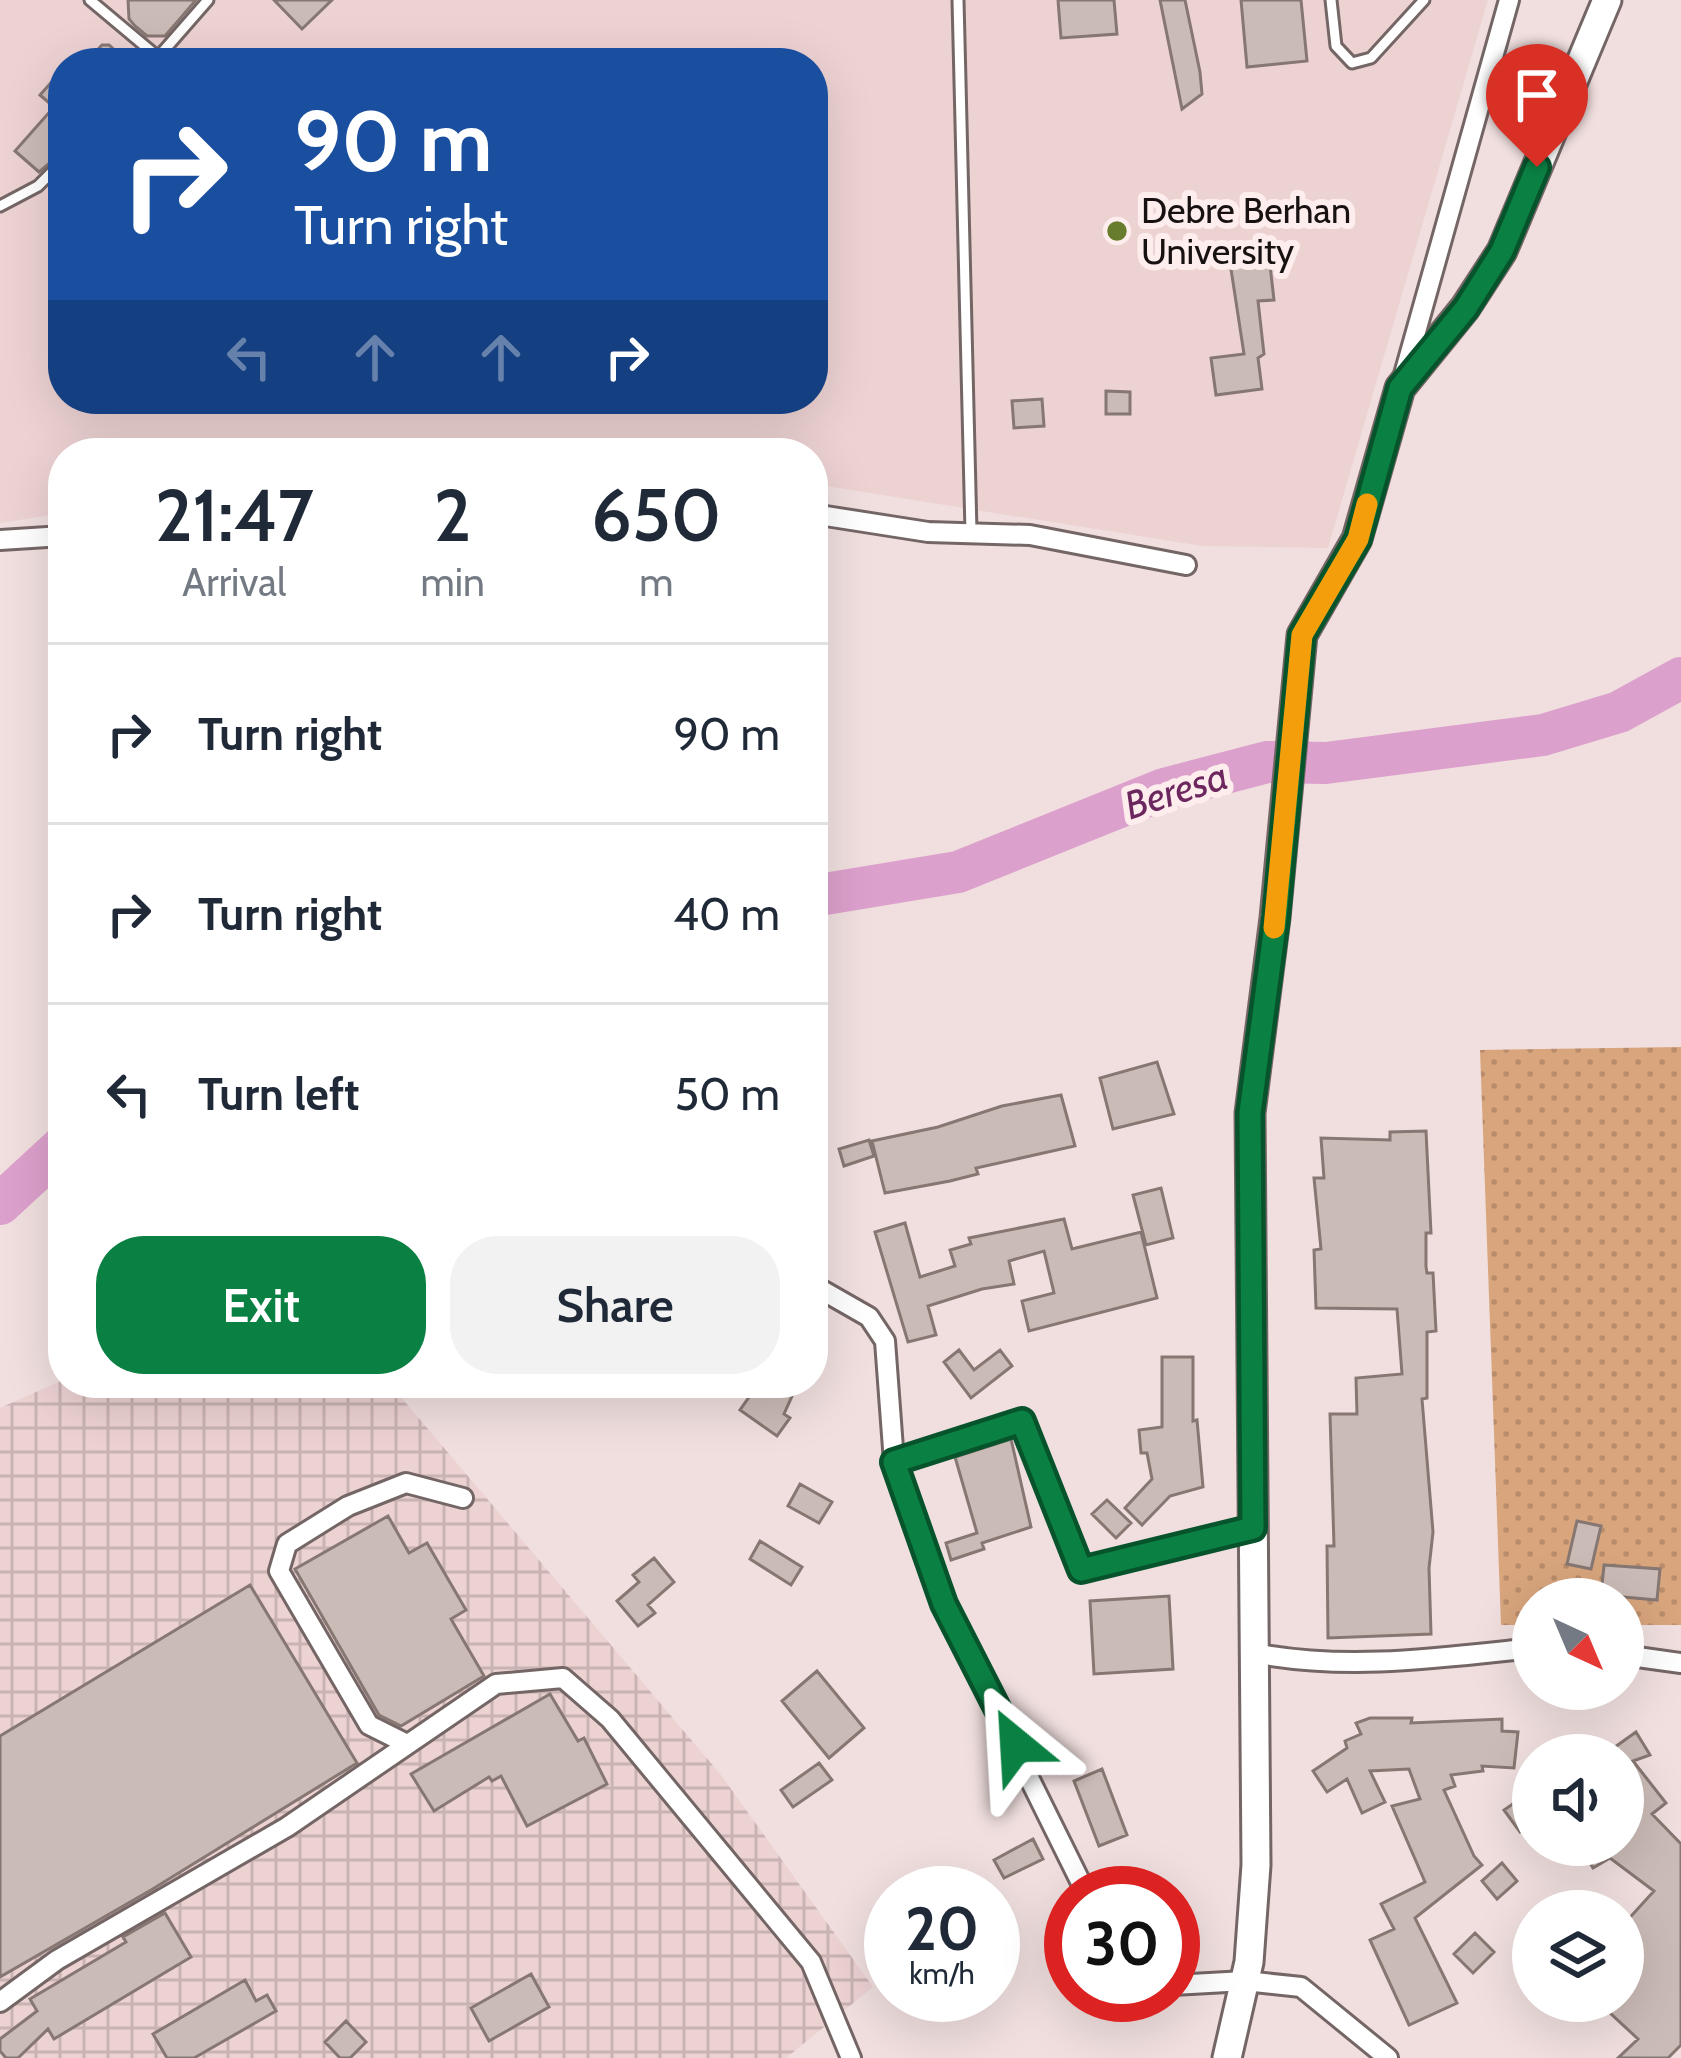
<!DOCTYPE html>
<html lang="en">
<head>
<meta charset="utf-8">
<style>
	:root { --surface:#fff; --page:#f2f2f3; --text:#1f2937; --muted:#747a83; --line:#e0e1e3; --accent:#0b8043 }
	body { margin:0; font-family:Cabin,sans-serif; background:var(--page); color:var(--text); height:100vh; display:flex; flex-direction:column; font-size:45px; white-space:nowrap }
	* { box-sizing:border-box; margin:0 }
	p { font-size:39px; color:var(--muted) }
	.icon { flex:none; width:66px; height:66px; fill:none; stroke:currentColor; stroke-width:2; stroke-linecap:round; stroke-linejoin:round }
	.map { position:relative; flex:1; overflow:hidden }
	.details { position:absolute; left:48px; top:438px; width:780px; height:960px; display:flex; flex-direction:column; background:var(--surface); border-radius:48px; box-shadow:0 12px 48px #0002 }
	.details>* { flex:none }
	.banner { position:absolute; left:48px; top:48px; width:780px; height:366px; border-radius:48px; box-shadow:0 12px 48px #0002; background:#1a4fa0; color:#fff; overflow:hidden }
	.needle { width:78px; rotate:136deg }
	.controls { position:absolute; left:1512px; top:1578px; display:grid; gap:24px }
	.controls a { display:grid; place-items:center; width:132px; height:132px; border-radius:50%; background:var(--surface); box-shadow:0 12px 48px #0002; font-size:60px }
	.speed { position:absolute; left:864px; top:1866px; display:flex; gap:24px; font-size:60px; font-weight:700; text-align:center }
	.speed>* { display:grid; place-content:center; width:156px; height:156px; border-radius:50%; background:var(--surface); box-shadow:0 12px 48px #0002; line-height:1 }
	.speed small { font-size:30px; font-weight:400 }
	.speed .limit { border:18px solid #d22; background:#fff; color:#111 }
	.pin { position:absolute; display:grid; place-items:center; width:102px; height:102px; color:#fff; margin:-123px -51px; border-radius:50% 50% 50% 0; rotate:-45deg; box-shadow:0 0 12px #0007 }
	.pin .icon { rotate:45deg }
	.me { position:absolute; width:132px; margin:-66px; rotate:333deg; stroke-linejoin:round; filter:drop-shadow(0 0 9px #0008) }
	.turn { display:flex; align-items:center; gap:42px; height:252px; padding:0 48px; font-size:54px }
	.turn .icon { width:156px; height:156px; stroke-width:2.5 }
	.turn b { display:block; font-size:84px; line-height:102px }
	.lanes { display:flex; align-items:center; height:114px; padding:0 48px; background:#0003; justify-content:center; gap:60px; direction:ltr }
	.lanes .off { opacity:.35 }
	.eta { display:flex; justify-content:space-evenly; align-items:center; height:204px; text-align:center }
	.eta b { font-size:72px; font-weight:600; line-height:84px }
	.button { display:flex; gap:24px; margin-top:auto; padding:24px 48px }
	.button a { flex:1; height:138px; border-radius:48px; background:var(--accent); color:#fff; font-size:48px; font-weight:600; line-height:138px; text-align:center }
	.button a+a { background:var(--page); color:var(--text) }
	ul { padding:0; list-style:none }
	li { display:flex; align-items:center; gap:36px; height:180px; padding:0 48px; border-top:3px solid var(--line) }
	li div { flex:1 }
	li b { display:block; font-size:45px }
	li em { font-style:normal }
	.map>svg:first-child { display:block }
	.built { fill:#edd2d2; fill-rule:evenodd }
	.industrial { fill:url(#industrial-grid) }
	.park { fill:url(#park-dots) }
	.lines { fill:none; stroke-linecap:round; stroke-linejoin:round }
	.river { stroke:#dca0cc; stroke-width:42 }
	.building { fill:#cbbbb6; stroke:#867772; stroke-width:3 }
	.service-casing { stroke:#756666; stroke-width:15 }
	.minor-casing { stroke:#756666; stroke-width:24 }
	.secondary-casing { stroke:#756666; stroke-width:33 }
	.service { stroke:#fff; stroke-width:9 }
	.minor { stroke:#fff; stroke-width:18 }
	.secondary { stroke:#fff; stroke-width:27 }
	.route-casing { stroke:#07532c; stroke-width:30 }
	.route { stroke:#0b8043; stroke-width:21 }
	.slow { stroke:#f59e0b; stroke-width:21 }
	.poi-dot { fill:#677c2d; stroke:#feeded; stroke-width:4.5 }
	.labels { text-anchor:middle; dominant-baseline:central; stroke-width:12; stroke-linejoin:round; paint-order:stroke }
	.poi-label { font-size:36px; fill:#171111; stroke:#feeded; text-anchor:start }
	.water-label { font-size:39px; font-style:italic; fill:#6c275e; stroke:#feeded }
</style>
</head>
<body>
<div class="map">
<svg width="1681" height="2058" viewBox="0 0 1681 2058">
	<defs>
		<pattern id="industrial-grid" width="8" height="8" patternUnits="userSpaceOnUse" patternTransform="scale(3)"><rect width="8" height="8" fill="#edd2d2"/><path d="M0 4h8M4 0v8" fill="none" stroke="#cab3b3"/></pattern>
		<pattern id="park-dots" width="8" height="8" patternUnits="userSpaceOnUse" patternTransform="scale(3)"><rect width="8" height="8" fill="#d8a57d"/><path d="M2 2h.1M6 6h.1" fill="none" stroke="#b98d6b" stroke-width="1.8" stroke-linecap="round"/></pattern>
	</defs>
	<rect width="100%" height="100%" fill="#f1dfdf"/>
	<!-- built -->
	<path class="built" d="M0 0H1488L1328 548 1202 546 813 484V453H63V513L0 523ZM63 63H813V399H63Z"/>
	<!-- industrial -->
	<path class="industrial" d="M63 1380V1383H389L721 1775 873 1987 786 2058H0V1408Z"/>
	<!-- park -->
	<path class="park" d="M1681 1047V1625H1623V1599H1533V1625H1501L1480 1050Z"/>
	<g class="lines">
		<!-- river -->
		<path class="river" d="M813 896 958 872 1164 789 1267 762 1326 763 1543 735 1619 712 1681 678
			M0 1204 63 1146"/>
	</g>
	<!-- building -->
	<path class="building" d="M128 0H196L165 36H147L135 26 129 19Z
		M274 0H332L302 29Z
		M1058 0H1114L1117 34 1061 38Z
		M1160 0H1185L1200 72 1202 94 1182 109Z
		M1241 0H1301L1307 61 1247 67Z
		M102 45H109L129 63H85Z
		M63 69V152L39 172 15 151 54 107 40 95Z
		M1250 253 1251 267 1270 265 1274 300 1258 301 1264 354 1258 358 1262 389 1216 395 1211 358 1244 354 1229 256Z
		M1106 391 1130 392V414H1106Z
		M1042 399 1044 426 1014 428 1012 401Z
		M1157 1062 1174 1114 1113 1129 1100 1078Z
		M1061 1095 1075 1146 976 1168 978 1174 950 1181 885 1193 872 1141 938 1127 1002 1106Z
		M1426 1131 1431 1233H1426V1267L1427 1273H1433L1436 1331 1427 1332V1398L1422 1399 1433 1532 1429 1568 1431 1634 1328 1638 1327 1546H1334L1330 1414H1357L1356 1378 1402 1374 1397 1309 1316 1308 1314 1250 1321 1249 1314 1178H1324L1321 1138 1390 1140V1132Z
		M869 1140 874 1156 844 1166 839 1149Z
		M1161 1188 1173 1238 1146 1245 1133 1195Z
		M1064 1219 1072 1249 1141 1232 1157 1298 1029 1331 1022 1301 1054 1293 1044 1251 1009 1261 1014 1284 982 1289 928 1306 936 1335 908 1342 875 1232 905 1223 920 1277 955 1266 950 1250 971 1244 969 1238Z
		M959 1350 974 1370 1000 1350 1012 1366 971 1398 944 1362Z
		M1162 1357H1193V1421L1197 1420 1203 1487 1170 1496 1142 1525 1125 1508 1152 1479 1147 1453H1141L1139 1430 1162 1427Z
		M759 1383H798L784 1414 790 1418 777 1436 740 1410Z
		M1011 1439 1031 1527 982 1543 984 1549 951 1560 946 1543 977 1533 955 1457Z
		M800 1484 832 1502 819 1523 788 1506Z
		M1107 1500 1131 1523 1116 1538 1092 1514Z
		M388 1516 409 1553 427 1543 466 1610 451 1619 484 1676 401 1726 379 1715 295 1569Z
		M1577 1521 1601 1526 1591 1569 1567 1564Z
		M760 1541 802 1567 791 1585 750 1559Z
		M654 1558 674 1582 648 1605 655 1613 638 1626 617 1601 639 1582 633 1575Z
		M1604 1565 1660 1569 1657 1600 1601 1595Z
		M250 1585 357 1763 151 1890 0 1977V1736Z
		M1169 1596 1173 1669 1094 1674 1090 1601Z
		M817 1671 864 1728 829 1758 782 1701Z
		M550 1694 578 1741 584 1738 607 1784 527 1826 501 1776 492 1781 489 1777 434 1811 411 1774Z
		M1370 1718H1412L1411 1723 1502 1719V1731L1518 1732 1514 1768 1482 1766 1483 1771 1451 1775 1455 1786 1444 1790 1474 1856 1482 1865 1415 1918 1457 2003 1409 2025 1370 1940 1394 1929 1381 1904 1425 1882 1392 1806 1420 1799 1409 1769 1370 1771 1385 1802 1362 1813 1347 1779 1327 1792 1313 1771 1347 1748 1345 1741 1361 1734 1356 1723Z
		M1636 1732 1650 1755 1633 1761 1666 1803 1652 1814 1681 1844V2045L1668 2058H1618L1638 2039 1609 2012 1623 2001V1925L1654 1891 1610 1858 1593 1868 1579 1845H1623V1755L1615 1747Z
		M819 1763 832 1780 793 1807 781 1790Z
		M1102 1769 1127 1835 1099 1846 1074 1781Z
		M1533 1790V1823L1520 1832 1504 1810Z
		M1033 1839 1043 1859 1004 1878 994 1860Z
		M1502 1863 1517 1881 1497 1899 1482 1881Z
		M165 1913 191 1957 54 2039 48 2029 18 2058H6L0 2051V2039L37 2011 30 1999 126 1942 123 1937Z
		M1475 1933 1494 1952 1473 1973 1454 1954Z
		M531 1974 549 2007 489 2041 471 2008Z
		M245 1980 256 2001 267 1995 276 2011 194 2058H167L153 2034Z
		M346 2021 366 2042 350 2058H340L325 2042Z"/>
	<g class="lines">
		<!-- service casing -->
		<g class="service-casing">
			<path id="service" d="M90 0 158 57
				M958 0 971 532
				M1331 0 1336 46 1352 63 1371 58 1424 0
				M153 63 208 0
				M0 206 38 186 63 161"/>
		</g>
		<!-- minor casing -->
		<g class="minor-casing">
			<path id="minor" d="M1403 378 1509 0
				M813 514 928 532 1030 535 1186 565
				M0 540 63 536
				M813 1285 869 1317 885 1341 894 1462 943 1604 1086 1893
				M894 1462 1022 1422 1081 1570 1253 1529
				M1254 1653C1347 1671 1439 1658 1533 1648
				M1623 1655 1681 1663
				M405 1743 369 1725 279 1571 287 1544 348 1506 406 1483 463 1498
				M1173 1985 1245 1981 1301 1987 1388 2058
				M0 2002 57 1960 287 1827 496 1684 563 1678 610 1719 811 1962 851 2058"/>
		</g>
		<!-- secondary casing -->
		<g class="secondary-casing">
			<path id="secondary" d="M1227 2058 1249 1962 1256 1865 1250 1113 1275 918 1302 635 1357 539 1400 388 1465 308 1502 251 1607 0"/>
		</g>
		<!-- service -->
		<use href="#service" class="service"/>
		<!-- minor -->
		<use href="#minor" class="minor"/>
		<!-- secondary -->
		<use href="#secondary" class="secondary"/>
	</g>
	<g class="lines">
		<!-- route casing -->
		<g class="route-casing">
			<path id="route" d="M1016 1745 944 1604 894 1462 1022 1421 1081 1570 1253 1528 1250 1113 1276 918 1302 635 1358 539 1400 388 1466 308 1502 251 1537 167"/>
		</g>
		<!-- route -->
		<use href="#route" class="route"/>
		<!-- slow -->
		<path class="slow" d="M1274 928 1302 635 1358 539 1367 504"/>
	</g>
	<!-- markers -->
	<circle class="poi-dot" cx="1117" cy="231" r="12"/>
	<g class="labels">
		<!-- poi labels -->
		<g class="poi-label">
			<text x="1141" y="210">Debre Berhan<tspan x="1141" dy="41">University</tspan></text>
		</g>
		<!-- water labels -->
		<g class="water-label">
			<text transform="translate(1176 790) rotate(-18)">Beresa</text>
		</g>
	</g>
</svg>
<div class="controls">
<a><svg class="needle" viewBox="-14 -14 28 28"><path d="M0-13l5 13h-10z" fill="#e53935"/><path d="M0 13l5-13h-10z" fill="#747a83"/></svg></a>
<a><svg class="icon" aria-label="sound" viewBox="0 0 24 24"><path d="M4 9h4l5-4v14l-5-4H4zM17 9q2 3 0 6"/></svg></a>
<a><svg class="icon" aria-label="layers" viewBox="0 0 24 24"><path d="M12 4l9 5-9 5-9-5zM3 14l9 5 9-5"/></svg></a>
</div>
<div class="speed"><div>20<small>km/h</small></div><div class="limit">30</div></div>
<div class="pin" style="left:1537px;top:167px;background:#d93025"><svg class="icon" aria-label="arrive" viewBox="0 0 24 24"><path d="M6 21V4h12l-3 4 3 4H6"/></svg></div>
<svg class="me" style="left:1016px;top:1745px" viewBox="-20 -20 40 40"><path d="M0-17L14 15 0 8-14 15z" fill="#0b8043" stroke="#fff" stroke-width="4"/></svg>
<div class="banner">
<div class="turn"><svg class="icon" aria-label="right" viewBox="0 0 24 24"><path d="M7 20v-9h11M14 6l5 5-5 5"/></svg><div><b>90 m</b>Turn right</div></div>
<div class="lanes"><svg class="icon off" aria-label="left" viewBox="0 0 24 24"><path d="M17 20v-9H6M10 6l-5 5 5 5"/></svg><svg class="icon off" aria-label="ahead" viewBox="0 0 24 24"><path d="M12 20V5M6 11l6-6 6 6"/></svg><svg class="icon off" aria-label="ahead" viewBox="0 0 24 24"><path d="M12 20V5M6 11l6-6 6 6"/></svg><svg class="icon" aria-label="right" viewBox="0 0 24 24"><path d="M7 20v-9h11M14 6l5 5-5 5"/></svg></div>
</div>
<section class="details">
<div class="eta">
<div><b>21:47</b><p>Arrival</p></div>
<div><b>2</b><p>min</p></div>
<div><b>650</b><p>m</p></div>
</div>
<ul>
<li><svg class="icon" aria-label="right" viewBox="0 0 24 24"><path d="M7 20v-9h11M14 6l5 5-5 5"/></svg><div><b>Turn right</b></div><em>90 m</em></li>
<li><svg class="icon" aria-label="right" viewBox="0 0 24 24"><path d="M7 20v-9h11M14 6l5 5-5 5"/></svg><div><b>Turn right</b></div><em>40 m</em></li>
<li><svg class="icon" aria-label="left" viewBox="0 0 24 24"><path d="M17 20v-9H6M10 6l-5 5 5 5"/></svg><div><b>Turn left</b></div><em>50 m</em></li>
</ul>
<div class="button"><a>Exit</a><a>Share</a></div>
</section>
</div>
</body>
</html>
